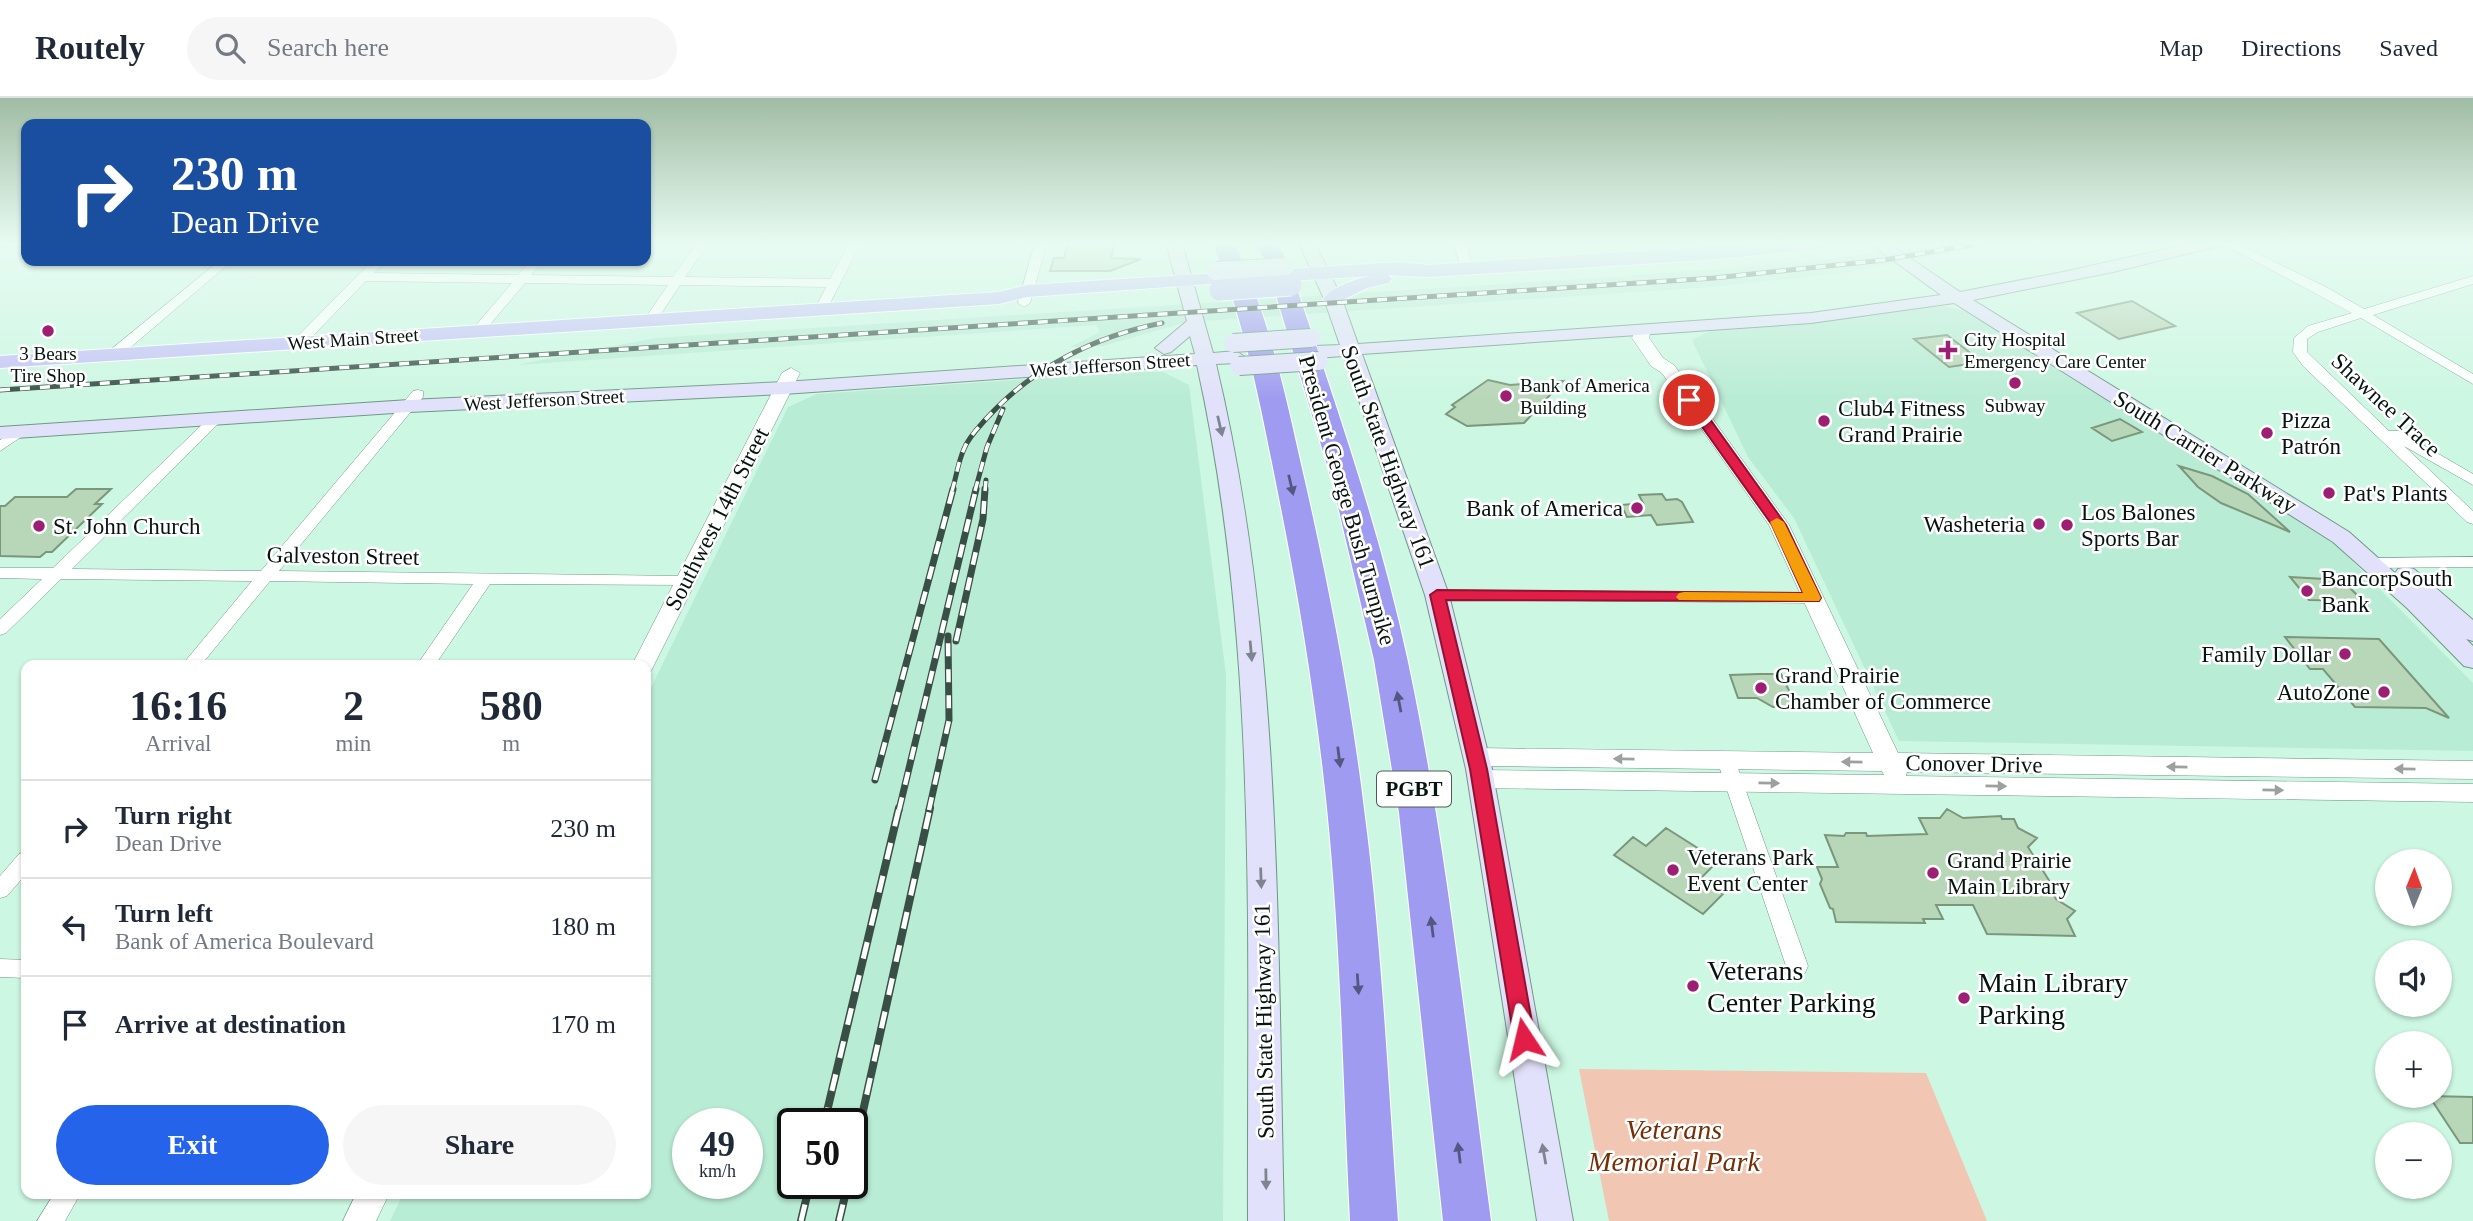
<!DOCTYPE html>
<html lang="en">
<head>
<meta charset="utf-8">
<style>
	:root { --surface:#fff; --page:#f6f6f7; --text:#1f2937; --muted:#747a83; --line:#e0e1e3; --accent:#2563eb }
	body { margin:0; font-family:Georgia,serif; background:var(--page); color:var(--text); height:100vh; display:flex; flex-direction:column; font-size:26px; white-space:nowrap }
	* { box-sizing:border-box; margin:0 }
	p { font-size:23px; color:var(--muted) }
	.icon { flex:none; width:38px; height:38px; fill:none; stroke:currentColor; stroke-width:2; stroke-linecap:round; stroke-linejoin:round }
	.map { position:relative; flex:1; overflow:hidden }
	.panel { position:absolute; left:21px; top:562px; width:630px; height:539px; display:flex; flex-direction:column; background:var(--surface); border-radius:14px; box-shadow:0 2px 5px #0004 }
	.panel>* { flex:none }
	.banner { position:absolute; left:21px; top:21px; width:630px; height:147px; border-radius:14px; box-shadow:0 2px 5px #0004; background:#1a4fa0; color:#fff; overflow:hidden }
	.needle { width:46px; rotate:1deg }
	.controls { position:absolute; left:2375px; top:751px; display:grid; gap:14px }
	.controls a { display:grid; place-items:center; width:77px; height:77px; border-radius:50%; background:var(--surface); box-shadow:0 2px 5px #0004; font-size:35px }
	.speed { position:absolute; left:672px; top:1010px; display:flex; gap:14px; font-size:35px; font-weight:700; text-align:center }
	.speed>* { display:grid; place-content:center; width:91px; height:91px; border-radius:50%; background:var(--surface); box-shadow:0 2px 5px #0004; line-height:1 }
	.speed small { font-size:18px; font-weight:400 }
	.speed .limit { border:4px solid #111; border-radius:10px; background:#fff; color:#111 }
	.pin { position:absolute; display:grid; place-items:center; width:60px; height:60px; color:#fff; margin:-30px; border:4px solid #fff; border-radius:50%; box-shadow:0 2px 7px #0007 }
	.me { position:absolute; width:77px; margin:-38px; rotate:350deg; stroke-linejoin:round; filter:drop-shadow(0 0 5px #0008) }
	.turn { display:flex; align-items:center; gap:24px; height:147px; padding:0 35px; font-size:32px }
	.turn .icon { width:91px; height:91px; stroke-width:2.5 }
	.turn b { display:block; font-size:49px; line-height:60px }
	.eta { display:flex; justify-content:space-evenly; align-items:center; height:119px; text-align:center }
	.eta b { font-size:42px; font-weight:800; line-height:49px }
	.action { display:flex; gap:14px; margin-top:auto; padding:14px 35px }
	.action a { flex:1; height:80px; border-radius:42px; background:var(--accent); color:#fff; font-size:28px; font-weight:800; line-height:80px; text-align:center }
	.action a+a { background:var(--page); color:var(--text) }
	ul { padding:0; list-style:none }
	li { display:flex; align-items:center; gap:21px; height:98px; padding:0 35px; border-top:2px solid var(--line) }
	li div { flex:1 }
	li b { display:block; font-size:26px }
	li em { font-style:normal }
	header { display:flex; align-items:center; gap:42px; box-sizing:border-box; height:98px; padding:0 35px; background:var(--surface); border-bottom:2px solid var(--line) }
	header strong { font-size:33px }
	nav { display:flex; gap:38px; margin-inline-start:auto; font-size:24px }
	.search { width:490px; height:63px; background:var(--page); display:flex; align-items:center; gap:18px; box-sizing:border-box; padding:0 24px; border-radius:38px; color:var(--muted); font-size:26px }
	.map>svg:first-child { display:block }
	.built { fill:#b9ecd4; fill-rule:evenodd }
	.green { fill:#f1c6b3 }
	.building { fill:#b8d6b8; stroke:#7b977b; stroke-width:2 }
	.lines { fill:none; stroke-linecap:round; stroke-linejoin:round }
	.minor-casing { stroke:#709886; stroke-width:1 }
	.tertiary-casing { stroke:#709886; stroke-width:1 }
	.secondary-casing { stroke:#709886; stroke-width:2 }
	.primary-casing { stroke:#fff; stroke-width:2 }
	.motorway-casing { stroke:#fff; stroke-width:2 }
	.minor { fill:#fff; fill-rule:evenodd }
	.tertiary { fill:#fff; fill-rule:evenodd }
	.secondary { fill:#e2e1fb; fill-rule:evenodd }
	.primary { fill:#c5c3f7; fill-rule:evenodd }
	.motorway { fill:#9f9bf1; fill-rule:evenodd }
	.rail-far2-casing { stroke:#394f46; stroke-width:5 }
	.rail-far1-casing { stroke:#394f46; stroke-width:7 }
	.rail-casing { stroke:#394f46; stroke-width:8 }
	.rail-far2 { stroke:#fff; stroke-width:3.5; stroke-dasharray:10; stroke-linecap:butt }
	.rail-far1 { stroke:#fff; stroke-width:4.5; stroke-dasharray:13; stroke-linecap:butt }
	.rail { stroke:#fff; stroke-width:5; stroke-dasharray:17; stroke-linecap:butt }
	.secondary-bridge-casing { stroke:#709886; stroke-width:20; stroke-linecap:butt }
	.primary-bridge-casing { stroke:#fff; stroke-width:23; stroke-linecap:butt }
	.secondary-bridge { stroke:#e2e1fb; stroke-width:18 }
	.primary-bridge { stroke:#c5c3f7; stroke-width:21 }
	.oneway { fill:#7f8590 }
	.oneway2 { fill:#525880 }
	.oneway3 { fill:#9ba19f }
	.route { fill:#e11d48; stroke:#92132f; stroke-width:2 }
	.slow { fill:#f59e0b }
	.poi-dot { fill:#9d1f74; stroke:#fff; stroke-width:2.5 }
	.labels { text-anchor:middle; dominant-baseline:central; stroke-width:5; stroke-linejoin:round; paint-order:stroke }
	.far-street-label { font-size:19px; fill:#05140e; stroke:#fff }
	.far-poi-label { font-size:19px; fill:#05140e; stroke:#fff; text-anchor:start }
	.shield { fill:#fff; stroke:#505a56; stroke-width:2 }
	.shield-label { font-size:21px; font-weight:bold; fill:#05140e }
	.street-label { font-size:23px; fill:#05140e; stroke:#fff }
	.poi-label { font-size:23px; fill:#05140e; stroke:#fff; text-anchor:start }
	.near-poi-label { font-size:28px; fill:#05140e; stroke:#fff; text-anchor:start }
	.near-park-label { font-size:28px; font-style:italic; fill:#752f06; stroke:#fff }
</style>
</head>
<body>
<header>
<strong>Routely</strong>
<div class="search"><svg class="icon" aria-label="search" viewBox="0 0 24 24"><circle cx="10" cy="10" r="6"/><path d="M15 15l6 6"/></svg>Search here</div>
<nav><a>Map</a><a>Directions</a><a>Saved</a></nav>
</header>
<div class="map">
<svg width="2473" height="1123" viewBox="0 0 2473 1123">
	<rect width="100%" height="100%" fill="#ccf7e2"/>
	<!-- built -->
	<path class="built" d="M1938 145H2003L1843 175 1711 189 1187 224 1103 248 1070 249 1100 234 1096 227 516 267 655 240 1612 179 1822 162Z
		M1942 208 1964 212 2213 365 2333 444 2473 585V653L1899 643 1794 420 1748 359 1692 242 1710 233Z
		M1130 274H1163L1189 287 1226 577 1223 1123H390L403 1096H646V600L788 309 817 296ZM688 1026H747V1085H688ZM793 1026H852V1085H793Z"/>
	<!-- green -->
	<path class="green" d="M1579 971 1926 975 1987 1123H1609Z"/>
	<!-- building -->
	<path class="building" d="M1068 145H1115L1111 160 1141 161 1110 173H1050L1054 160H1064Z
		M2132 203 2175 228 2119 241 2077 215Z
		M1947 237 1982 264 1949 269 1914 241Z
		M1488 282 1510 287 1563 283 1524 325 1467 328 1446 316 1455 309 1452 307Z
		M2120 321 2142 334 2112 343 2092 330Z
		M2179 368 2212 378 2248 396 2290 434 2221 405 2198 389Z
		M76 391H111L95 406H102L52 454H46L40 459 0 458V408H5L15 399H67Z
		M1662 396 1666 402 1677 401 1682 404 1693 424 1657 427 1651 417 1627 419 1621 407 1643 405 1639 397Z
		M2290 479 2342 482 2363 503 2309 502Z
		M2285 539 2379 541 2449 620 2426 610 2355 609 2323 571H2310Z
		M1759 576H1781L1797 609H1773L1757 600H1738L1730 577Z
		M1947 711 1963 720 2001 718 2002 721H2014L2018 730 2037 740 2028 749 2052 787 2050 789 2056 801 2075 813 2067 821 2075 838 1987 836 1973 807H1936L1943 821H1923L1925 825 1836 824 1833 811 1830 810 1820 786 1822 781 1817 769H1838L1825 737 1844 738 1846 735H1866L1867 738 1927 736 1919 720H1940Z
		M1666 730 1718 763 1700 781 1723 796 1703 816 1614 757 1633 739 1646 748Z
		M2429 998 2473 999V1045H2460Z"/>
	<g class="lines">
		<!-- minor casing -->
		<g class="minor-casing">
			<path id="minor" d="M0 145H26V148L0 149Z
				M697 145H709L685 179 830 181 849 145H861L827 211 821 215 815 211 826 189 680 187 655 225 650 226 644 222 668 187 525 185 482 236 477 237 471 233 512 185 366 183 303 248H293L291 245 372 163H385L374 175 518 177 531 163H543L531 177 673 179Z
				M1035 145H1047L1030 205 1024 209 1018 205Z
				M1454 145H1466L1473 170 1471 173 1461 170Z
				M2221 145H2236L2328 190 2364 211 2473 178V186L2373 217 2473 276V286L2361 220 2318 234 2307 241V254L2389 333H2399L2473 376V387L2404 348 2473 413V426L2467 424 2303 268 2293 254 2294 240 2308 228 2352 215Z
				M219 163H232L118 260H108V254Z
				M418 292 423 293V299L279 473 686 478 694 483 692 487 490 486 435 567H417L473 486 270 483 201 567H182L252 483 61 481 6 535 0 537V521L42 481 0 480V470H53L210 319H220L222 322 72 471 261 473 413 293Z
				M19 330 24 331 26 334 24 337 0 353V342Z
				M2473 459V469L2370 470 2362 465 2370 460Z
				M1437 492 1813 495 1821 500 1813 505 1431 501 1429 497 1431 493Z
				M1726 655 1733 657 1735 662 1808 868 1805 875 1797 877 1789 875 1786 868 1717 662 1719 657Z
				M26 754V776L7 798 0 800V778L19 756Z
				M0 861 26 862V880L0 879Z
				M54 1096H80L65 1123H37Z"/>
		</g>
		<!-- tertiary casing -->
		<g class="tertiary-casing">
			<path id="tertiary" d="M1643 227 1649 228 1651 232 1649 240 1663 260 1674 267 1789 427 1898 655 2473 663V681L1907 674 1906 678 2473 686V704L1480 690 1471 688 1468 681 1471 674 1480 672 1884 677 1882 673 1476 668 1467 665 1464 659 1467 653 1476 650 1873 655 1769 427 1662 275 1651 268 1632 240 1637 228Z
				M791 270 800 275 651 573 646 574V567H632L782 275Z
				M356 1096H389L376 1123H343Z"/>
		</g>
		<!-- secondary casing -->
		<g class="secondary-casing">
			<path id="secondary" d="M1166 145H1182L1213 255 1236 253 1245 259 1236 265 1216 266C1283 546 1277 837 1284 1123H1248C1247 838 1259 547 1197 267L784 296 409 314 0 341V329L409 302 784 284 1195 256 1190 238 1171 254 1164 256 1155 250 1187 223Z
				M1299 145H1315L1342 201 1358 246 1811 215 1941 197 1869 145H1888L1960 194 2063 174 2193 145H2221L2219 148 2113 174 1973 202 2349 434 2395 475 2398 471 2406 469 2414 471 2473 522V543L2466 541 2473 548V570L2464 568 2407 510 2333 444 1954 205 1811 225 1362 256 1449 497 1492 671 1573 1123H1537L1466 671 1425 497 1344 258 1315 260 1306 254 1315 248 1340 247 1324 201Z"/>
		</g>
		<!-- primary casing -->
		<g class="primary-casing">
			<path id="primary" d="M1763 145H1828L1819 151 1707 162 1428 179 1388 177 1392 181 1389 185 1367 190 1333 207 1326 205 1323 201C1334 188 1355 181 1371 178L1288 183 1278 177 1288 171 1400 164 1428 167Z
				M1217 175 1227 181 1224 185 1027 199 999 206 0 270V258L999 194 1027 187Z"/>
		</g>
		<!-- motorway casing -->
		<g class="motorway-casing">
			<path id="motorway" d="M1212 145H1234C1271 222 1287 305 1306 388 1330 495 1351 603 1364 711 1382 848 1388 986 1398 1123H1350C1343 985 1341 847 1327 710 1316 604 1299 499 1278 395 1261 310 1246 226 1212 145Z
				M1255 145H1277L1288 164C1332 296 1379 428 1408 564 1447 748 1466 936 1491 1123H1443L1399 715 1374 562 1333 387 1266 164Z"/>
		</g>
		<!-- minor -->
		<use href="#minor" class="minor"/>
		<!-- tertiary -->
		<use href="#tertiary" class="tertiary"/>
		<!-- secondary -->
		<use href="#secondary" class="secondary"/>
		<!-- primary -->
		<use href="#primary" class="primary"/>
		<!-- motorway -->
		<use href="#motorway" class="motorway"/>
		<!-- rail-far2 casing -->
		<g class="rail-far2-casing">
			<path id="rail-far2" d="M0 292 1714 180 1884 162 1981 145
				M952 393C956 380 958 364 964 351 968 340 978 330 986 321 1032 270 1095 238 1162 225
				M975 393 987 349 1003 311
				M985 393 986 382"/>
		</g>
		<!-- rail-far1 casing -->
		<g class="rail-far1-casing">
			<path id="rail-far1" d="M956 543 983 421 985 391
				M875 682 953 391
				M899 712 976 391
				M929 712 949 622 948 538"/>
		</g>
		<!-- rail casing -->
		<g class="rail-casing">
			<path id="rail" d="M824 1026 899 710
				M852 1063 930 710
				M801 1123 810 1085
				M839 1123 848 1085"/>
		</g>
		<!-- rail-far2 -->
		<use href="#rail-far2" class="rail-far2"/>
		<!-- rail-far1 -->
		<use href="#rail-far1" class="rail-far1"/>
		<!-- rail -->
		<use href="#rail" class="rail"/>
		<!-- secondary-bridge casing -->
		<g class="secondary-bridge-casing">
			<path id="secondary-bridge" d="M1216 173 1285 169
				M1233 245 1311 240
				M1239 268 1319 263"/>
		</g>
		<!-- primary-bridge casing -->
		<g class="primary-bridge-casing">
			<path id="primary-bridge" d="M1220 192 1291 187"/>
		</g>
		<!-- secondary-bridge -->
		<use href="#secondary-bridge" class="secondary-bridge"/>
		<!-- primary-bridge -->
		<use href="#primary-bridge" class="primary-bridge"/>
	</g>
	<!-- one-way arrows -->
	<defs><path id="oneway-solid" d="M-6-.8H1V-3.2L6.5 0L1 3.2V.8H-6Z" transform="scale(1.75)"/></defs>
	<g class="oneway">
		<use href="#oneway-solid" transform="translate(1220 328) rotate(77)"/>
		<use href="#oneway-solid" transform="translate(1251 553) rotate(85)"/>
		<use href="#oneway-solid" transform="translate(1261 780) rotate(88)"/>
		<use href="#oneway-solid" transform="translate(1544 1056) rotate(-100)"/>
		<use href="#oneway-solid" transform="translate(1266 1081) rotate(89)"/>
	</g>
	<g class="oneway2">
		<use href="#oneway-solid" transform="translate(1291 387) rotate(77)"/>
		<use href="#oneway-solid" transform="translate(1399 604) rotate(-101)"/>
		<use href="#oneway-solid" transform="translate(1339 659) rotate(83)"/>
		<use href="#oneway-solid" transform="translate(1432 829) rotate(-97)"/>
		<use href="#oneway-solid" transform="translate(1358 886) rotate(86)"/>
		<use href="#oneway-solid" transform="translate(1459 1055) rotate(-97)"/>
	</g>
	<g class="oneway3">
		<use href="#oneway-solid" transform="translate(1624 661) rotate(-179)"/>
		<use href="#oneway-solid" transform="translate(1852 664) rotate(-179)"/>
		<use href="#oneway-solid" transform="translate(2177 669) rotate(-179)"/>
		<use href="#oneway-solid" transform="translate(2405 671) rotate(-179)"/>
		<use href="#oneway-solid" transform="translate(1769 685) rotate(1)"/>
		<use href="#oneway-solid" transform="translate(1996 688) rotate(1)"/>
		<use href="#oneway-solid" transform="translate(2273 692) rotate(1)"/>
	</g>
	<!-- sky -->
	<linearGradient id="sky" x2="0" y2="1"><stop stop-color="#a0bca4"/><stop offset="0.48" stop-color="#e8fbf2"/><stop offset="1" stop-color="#e8fbf2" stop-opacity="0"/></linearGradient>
	<rect width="2473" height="302" fill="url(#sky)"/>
	<!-- route -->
	<path class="route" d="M1689 298 1694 299 1786 427 1821 500 1819 503 1446 502 1487 671 1535 941 1532 947 1524 950 1517 947 1514 941 1470 671 1430 497 1437 492 1803 495 1772 427 1683 302Z"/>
	<!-- slow -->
	<path class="slow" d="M1777 420 1784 424 1821 500 1819 503 1679 502 1676 499 1679 495 1684 494 1803 495 1770 424Z"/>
	<!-- markers -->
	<g class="poi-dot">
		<circle cx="48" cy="233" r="7"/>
		<path d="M1944.5 241.5h7v7h7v7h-7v7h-7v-7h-7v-7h7z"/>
		<circle cx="2015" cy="285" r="7"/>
		<circle cx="1506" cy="298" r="7"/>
		<circle cx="1824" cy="323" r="7"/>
		<circle cx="2267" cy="335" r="7"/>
		<circle cx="2329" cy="395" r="7"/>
		<circle cx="1637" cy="410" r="7"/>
		<circle cx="2039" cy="426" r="7"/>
		<circle cx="2067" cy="427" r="7"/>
		<circle cx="39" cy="428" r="7"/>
		<circle cx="2307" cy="493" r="7"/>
		<circle cx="2345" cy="556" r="7"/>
		<circle cx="1761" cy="590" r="7"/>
		<circle cx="2384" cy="594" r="7"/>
		<circle cx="1673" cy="772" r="7"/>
		<circle cx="1933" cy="775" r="7"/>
		<circle cx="1693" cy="888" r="7"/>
		<circle cx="1964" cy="900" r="7"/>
	</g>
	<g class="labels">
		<!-- far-street labels -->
		<g class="far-street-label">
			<text transform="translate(353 241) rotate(-4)">West Main Street</text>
			<text transform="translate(1110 267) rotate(-4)">West Jefferson Street</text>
			<text transform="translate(544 302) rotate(-3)">West Jefferson Street</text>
		</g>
		<!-- far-poi labels -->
		<g class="far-poi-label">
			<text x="1964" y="241">City Hospital<tspan x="1964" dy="22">Emergency Care Center</tspan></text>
			<text x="48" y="255" text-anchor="middle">3 Bears<tspan x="48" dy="22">Tire Shop</tspan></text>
			<text x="1520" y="287">Bank of America<tspan x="1520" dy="22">Building</tspan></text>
			<text x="2015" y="307" text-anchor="middle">Subway</text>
		</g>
		<!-- shield labels -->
		<rect class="shield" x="1377" y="673.5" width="74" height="35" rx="5"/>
		<g class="shield-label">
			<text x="1414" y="691">PGBT</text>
		</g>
		<!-- street labels -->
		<g class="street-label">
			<text transform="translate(2386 307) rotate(43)">Shawnee Trace</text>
			<text transform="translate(2205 354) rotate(32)">South Carrier Parkway</text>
			<text transform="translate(1388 359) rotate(70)">South State Highway 161</text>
			<text transform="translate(1347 402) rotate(74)">President George Bush Turnpike</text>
			<text transform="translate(717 421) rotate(-63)">Southwest 14th Street</text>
			<text transform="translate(343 458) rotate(1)">Galveston Street</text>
			<text transform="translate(1974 666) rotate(1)">Conover Drive</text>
			<text transform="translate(1264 923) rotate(-91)">South State Highway 161</text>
		</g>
		<!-- poi labels -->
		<g class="poi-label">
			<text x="1838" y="310">Club4 Fitness<tspan x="1838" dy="26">Grand Prairie</tspan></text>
			<text x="2281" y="322">Pizza<tspan x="2281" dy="26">Patrón</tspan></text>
			<text x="2343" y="395">Pat's Plants</text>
			<text x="1623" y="410" text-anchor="end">Bank of America</text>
			<text x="2081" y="414">Los Balones<tspan x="2081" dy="26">Sports Bar</tspan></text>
			<text x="2025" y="426" text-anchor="end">Washeteria</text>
			<text x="53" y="428">St. John Church</text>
			<text x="2321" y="480">BancorpSouth<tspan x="2321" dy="26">Bank</tspan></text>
			<text x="2331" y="556" text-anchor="end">Family Dollar</text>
			<text x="1775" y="577">Grand Prairie<tspan x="1775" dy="26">Chamber of Commerce</tspan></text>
			<text x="2370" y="594" text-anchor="end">AutoZone</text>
			<text x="1687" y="759">Veterans Park<tspan x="1687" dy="26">Event Center</tspan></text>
			<text x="1947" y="762">Grand Prairie<tspan x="1947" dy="26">Main Library</tspan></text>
		</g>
		<!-- near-poi labels -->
		<g class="near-poi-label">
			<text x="1707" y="872">Veterans<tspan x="1707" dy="32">Center Parking</tspan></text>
			<text x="1978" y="884">Main Library<tspan x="1978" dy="32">Parking</tspan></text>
		</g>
		<!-- near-park labels -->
		<g class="near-park-label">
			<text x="1674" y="1031">Veterans<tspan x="1674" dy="32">Memorial Park</tspan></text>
		</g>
	</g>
</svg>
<div class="controls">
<a><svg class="needle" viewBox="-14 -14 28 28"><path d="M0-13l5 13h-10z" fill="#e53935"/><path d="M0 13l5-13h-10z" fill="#747a83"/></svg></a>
<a><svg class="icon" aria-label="sound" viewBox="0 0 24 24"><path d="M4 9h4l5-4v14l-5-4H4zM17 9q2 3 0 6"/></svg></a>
<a>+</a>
<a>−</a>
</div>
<div class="speed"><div>49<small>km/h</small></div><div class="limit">50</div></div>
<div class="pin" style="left:1689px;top:302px;background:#d93025"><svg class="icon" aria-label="arrive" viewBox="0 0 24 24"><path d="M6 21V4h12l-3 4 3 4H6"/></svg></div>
<svg class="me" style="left:1524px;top:941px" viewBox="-20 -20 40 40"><path d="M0-17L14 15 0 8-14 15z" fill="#e11d48" stroke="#fff" stroke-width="4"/></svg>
<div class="banner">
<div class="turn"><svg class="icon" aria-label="right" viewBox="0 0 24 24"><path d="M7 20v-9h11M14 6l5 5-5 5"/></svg><div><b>230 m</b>Dean Drive</div></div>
</div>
<section class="panel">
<div class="eta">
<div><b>16:16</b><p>Arrival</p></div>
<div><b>2</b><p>min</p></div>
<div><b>580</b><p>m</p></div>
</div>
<ul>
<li><svg class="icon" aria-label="right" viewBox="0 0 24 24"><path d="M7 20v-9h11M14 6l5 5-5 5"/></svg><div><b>Turn right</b><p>Dean Drive</p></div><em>230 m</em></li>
<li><svg class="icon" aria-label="left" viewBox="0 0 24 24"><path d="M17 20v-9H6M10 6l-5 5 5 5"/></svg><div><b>Turn left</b><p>Bank of America Boulevard</p></div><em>180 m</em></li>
<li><svg class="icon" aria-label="arrive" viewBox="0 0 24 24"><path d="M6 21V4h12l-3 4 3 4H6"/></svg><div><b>Arrive at destination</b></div><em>170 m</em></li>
</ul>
<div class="action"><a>Exit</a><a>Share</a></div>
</section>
</div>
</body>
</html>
